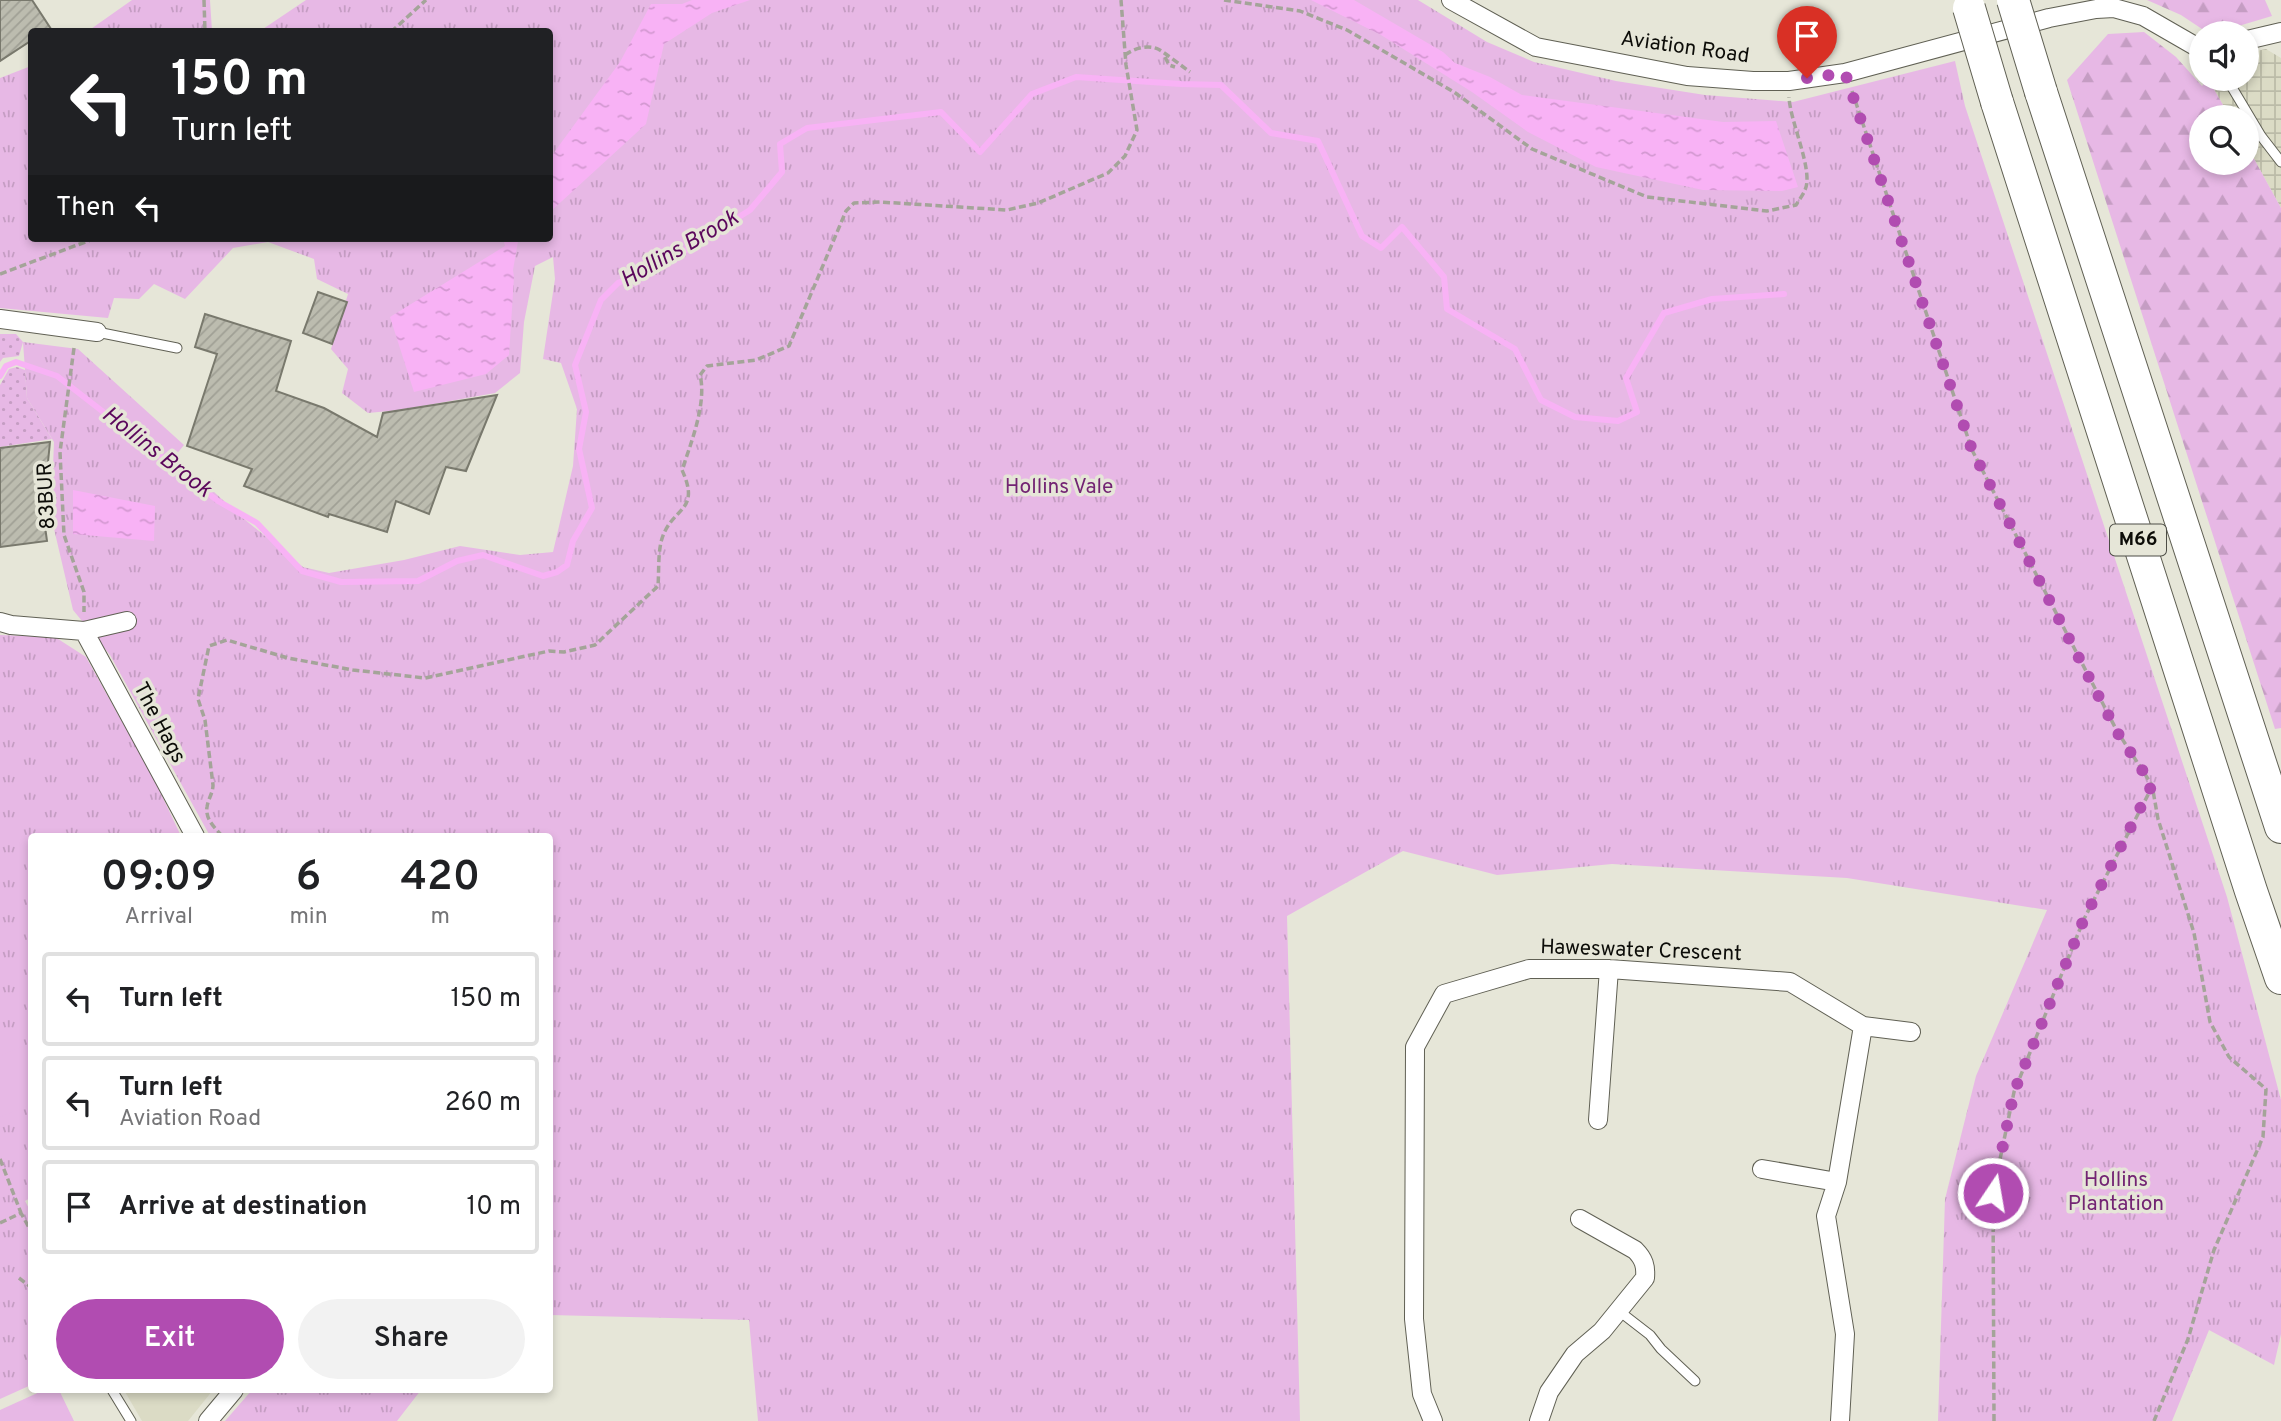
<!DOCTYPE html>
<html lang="en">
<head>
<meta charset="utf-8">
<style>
	:root { --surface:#fff; --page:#f2f2f2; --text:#202124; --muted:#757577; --line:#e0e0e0; --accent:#b14cb1 }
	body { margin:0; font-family:Overpass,sans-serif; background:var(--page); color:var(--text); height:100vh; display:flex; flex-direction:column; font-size:26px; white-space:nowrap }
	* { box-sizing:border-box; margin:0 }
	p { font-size:23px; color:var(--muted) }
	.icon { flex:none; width:38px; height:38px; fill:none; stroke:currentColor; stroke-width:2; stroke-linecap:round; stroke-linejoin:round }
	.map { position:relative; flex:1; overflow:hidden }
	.drawer { position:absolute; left:28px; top:833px; width:525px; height:560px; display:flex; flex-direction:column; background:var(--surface); border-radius:7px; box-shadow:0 4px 10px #0003 }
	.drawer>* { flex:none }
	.banner { position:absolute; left:28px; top:28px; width:525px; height:214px; border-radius:7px; box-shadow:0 4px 10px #0003; background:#202124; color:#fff; overflow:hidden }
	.buttons { position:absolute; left:2189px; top:21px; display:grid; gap:14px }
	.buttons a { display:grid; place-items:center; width:70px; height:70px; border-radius:50%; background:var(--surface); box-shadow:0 4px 10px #0003; font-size:35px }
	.pin { position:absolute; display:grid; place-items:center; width:60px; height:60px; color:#fff; margin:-72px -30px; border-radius:50% 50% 50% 0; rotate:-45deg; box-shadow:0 0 7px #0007 }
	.pin .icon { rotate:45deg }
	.me { position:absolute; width:77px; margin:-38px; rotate:12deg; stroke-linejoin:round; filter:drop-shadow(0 0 5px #0008) }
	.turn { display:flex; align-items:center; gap:24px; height:147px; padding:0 28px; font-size:32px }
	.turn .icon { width:91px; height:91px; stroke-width:2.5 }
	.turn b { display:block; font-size:49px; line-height:60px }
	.then { display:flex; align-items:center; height:66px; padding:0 28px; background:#0003; gap:14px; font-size:26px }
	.eta { display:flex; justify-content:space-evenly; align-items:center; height:119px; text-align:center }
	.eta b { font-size:42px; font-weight:600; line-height:49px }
	.action { display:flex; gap:14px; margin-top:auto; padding:14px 28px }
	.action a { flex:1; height:80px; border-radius:42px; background:var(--accent); color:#fff; font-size:28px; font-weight:600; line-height:80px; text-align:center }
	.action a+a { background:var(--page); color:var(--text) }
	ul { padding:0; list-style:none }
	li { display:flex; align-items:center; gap:21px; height:94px; margin:0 14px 10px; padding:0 14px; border:4px solid var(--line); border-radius:7px }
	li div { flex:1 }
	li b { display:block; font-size:26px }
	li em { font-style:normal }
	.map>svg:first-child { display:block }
	.built { fill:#dbdbc5 }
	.industrial { fill:url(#industrial-grid) }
	.grass { fill:url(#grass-dots) }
	.forest { fill:url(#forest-firs) }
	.park { fill:url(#park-tufts) }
	.pitch { fill:#e7b8e5 }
	.water { fill:url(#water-ripples) }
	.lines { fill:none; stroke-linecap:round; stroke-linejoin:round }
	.stream { stroke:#f8b2f5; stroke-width:6 }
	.building { fill:url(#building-hatch); stroke:#79796d; stroke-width:2 }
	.lane-casing { stroke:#606054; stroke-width:11 }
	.street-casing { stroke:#606054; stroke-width:20 }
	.highway-casing { stroke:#606054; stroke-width:34 }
	.path { stroke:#a4a499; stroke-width:3.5; stroke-dasharray:7 3.5; stroke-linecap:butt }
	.lane { stroke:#fff; stroke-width:9 }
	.street { stroke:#fff; stroke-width:18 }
	.highway { stroke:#fff; stroke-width:32 }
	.highway-bridge-casing { stroke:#606054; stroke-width:34; stroke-linecap:butt }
	.highway-bridge { stroke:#fff; stroke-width:32 }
	.route { stroke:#b14cb1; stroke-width:12; stroke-dasharray:0 21.6 }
	.labels { text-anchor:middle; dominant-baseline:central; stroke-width:7; stroke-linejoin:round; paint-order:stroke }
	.shield { fill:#e6e6d8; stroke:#4d4d46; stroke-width:2 }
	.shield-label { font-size:19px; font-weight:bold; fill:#0c0c08 }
	.street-label { font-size:21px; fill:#0c0c08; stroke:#e6e6d8 }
	.park-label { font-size:21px; fill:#732473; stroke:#e6e6d8 }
	.water-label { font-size:23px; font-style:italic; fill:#5b075c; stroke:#e6e6d8 }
</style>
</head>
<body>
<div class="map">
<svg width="2281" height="1421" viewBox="0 0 2281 1421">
	<defs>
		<pattern id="industrial-grid" width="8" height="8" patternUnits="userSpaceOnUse" patternTransform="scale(1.75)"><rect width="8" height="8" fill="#dbdbc5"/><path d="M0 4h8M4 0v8" fill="none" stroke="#bbbba8"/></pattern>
		<pattern id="grass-dots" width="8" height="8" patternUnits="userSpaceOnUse" patternTransform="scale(1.75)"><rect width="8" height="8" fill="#e7b8e5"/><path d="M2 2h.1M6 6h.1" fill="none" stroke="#c59dc3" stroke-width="1.8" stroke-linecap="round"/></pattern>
		<pattern id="forest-firs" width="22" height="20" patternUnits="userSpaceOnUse" patternTransform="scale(1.75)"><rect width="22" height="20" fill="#e7b8e5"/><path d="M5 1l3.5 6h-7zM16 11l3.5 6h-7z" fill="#c59dc3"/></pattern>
		<pattern id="park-tufts" width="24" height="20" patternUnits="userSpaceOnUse" patternTransform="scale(1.75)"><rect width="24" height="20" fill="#e7b8e5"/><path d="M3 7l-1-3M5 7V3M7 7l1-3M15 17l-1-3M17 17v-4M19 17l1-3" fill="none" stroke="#c59dc3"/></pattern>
		<pattern id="water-ripples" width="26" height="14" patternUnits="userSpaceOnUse" patternTransform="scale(1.75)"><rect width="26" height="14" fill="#f8b2f5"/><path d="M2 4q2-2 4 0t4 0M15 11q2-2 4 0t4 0" fill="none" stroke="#d398d1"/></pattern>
		<pattern id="building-hatch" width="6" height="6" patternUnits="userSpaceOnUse" patternTransform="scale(1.75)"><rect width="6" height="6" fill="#bcbcaf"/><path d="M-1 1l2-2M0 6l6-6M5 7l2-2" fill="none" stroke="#a0a095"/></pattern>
	</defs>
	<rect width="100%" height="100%" fill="#e6e6d8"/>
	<!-- built -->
	<path class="built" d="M124 1390H213L188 1421H142Z"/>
	<!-- industrial -->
	<path class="industrial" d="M2266 49 2281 58V208L2247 146V117H2230L2208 79H2247V53Z"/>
	<!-- grass -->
	<path class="grass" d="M0 334H16L23 342 19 356 3 358 0 362Z
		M17 367 25 370 27 398 52 439 0 447V385L9 369Z"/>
	<!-- forest -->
	<path class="forest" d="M2147 0H2265L2272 16 2215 33H2208L2181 15Z
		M2144 32 2176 57 2202 86 2208 79 2230 117H2202V163H2247V146L2281 208V728L2275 729 2067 80 2108 34Z"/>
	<!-- park -->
	<path class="park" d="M132 0H210L212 31H88Z
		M306 0H1418L1487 42 1534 62 1616 81 1705 95 1793 102 1955 61 1965 106 2227 897 2281 1100V1334L2274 1365 2209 1330 2172 1421H1938L1945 1199 1976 1076 2047 910 1847 878 1612 864 1497 875 1403 851 1287 916 1300 1421H758L749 1320 550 1315V836H210L110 655 73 610 51 516 54 442 27 398 23 342 78 349 184 445 175 456 238 514 303 567 329 573 404 560 460 546 520 555 553 552 573 466 577 409 561 363 543 359 555 279 553 257 535 266 524 322 520 373 495 393 400 410 368 413 342 393 348 369 331 349 348 294 317 279 314 259 268 242 233 248 185 299 154 284 139 299 114 298 108 318 0 308V78L31 66 32 238H550V32L260 31Z
		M0 635 55 637 86 657 155 781 181 836H32V1197L25 1201 32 1214 31 1385 0 1399Z
		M252 1390H421L397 1421H225Z"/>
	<!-- pitch -->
	<path class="pitch" d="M31 1043V1104L0 1117V1056Z
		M44 1390H59L74 1421H0V1410Z"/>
	<!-- water -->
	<path class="water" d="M692 0H750L712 13 664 44 646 124 550 212V158L620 62 651 4H682Z
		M1311 0H1354L1443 52 1455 63 1490 77 1522 95 1723 122 1776 121 1798 187 1782 191 1703 190 1596 167 1528 132 1472 92 1381 35Z
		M503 238H521L518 241 513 270 514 277 509 355 486 374 414 392 390 317 505 246Z
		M73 490 155 506 154 541 73 534Z"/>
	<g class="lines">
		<!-- stream -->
		<path class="stream" d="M0 376 6 366 16 362 57 376 218 501 257 523 302 571 341 582 418 581 457 561 483 555 543 576 557 572 567 565 573 541 592 508 579 449 586 412 575 365 601 300 618 283 672 259 750 210 782 172 780 144 807 128 941 112 980 152 1032 94 1076 77 1181 84 1221 85 1271 133 1318 141 1362 236 1381 248 1402 227 1444 277 1447 309 1515 349 1541 400 1575 417 1618 421 1637 412 1626 378 1664 313 1712 299 1784 294"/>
	</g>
	<!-- building -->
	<path class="building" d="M0 0H32L53 32H32V40L0 61Z
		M318 292 347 302 332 344 303 333Z
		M205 314 291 341 276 391 324 408 377 437 383 413 497 395 466 471 446 467 429 514 396 501 387 532 329 514 328 517 244 486 252 469 187 446 217 354 195 347Z
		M50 442 43 512 47 541 0 547V448Z"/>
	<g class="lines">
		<!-- lane casing -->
		<g class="lane-casing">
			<path id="lane" d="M2227 79 2261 136 2281 162
				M97 332 177 348
				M1619 1311 1650 1335 1661 1349 1695 1381
				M112 1390 131 1421"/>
		</g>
		<!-- street casing -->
		<g class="street-casing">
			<path id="street" d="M1451 0 1536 47 1687 76 1753 81H1789L1845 73 2049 18 2096 9 2114 8 2143 16 2202 50
				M2247 40 2281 32
				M0 319 97 332
				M0 622 11 625 84 631 127 621
				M84 631 195 836
				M1598 1120 1609 969
				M1762 1169 1837 1182
				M208 1421 234 1390
				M1433 1421 1422 1394 1414 1319 1415 1047 1444 994 1529 969H1609L1790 982 1863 1026 1911 1032
				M1539 1421 1549 1392 1575 1354 1602 1331 1645 1278C1646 1266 1644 1259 1635 1250L1580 1219
				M1840 1421 1845 1334 1826 1216 1837 1182 1863 1026"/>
		</g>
		<!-- highway casing -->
		<g class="highway-casing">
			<path id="highway" d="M2041 92 2281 827
				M1997 102 2251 891 2281 978"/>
		</g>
		<!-- path -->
		<path class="path" d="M204 0 205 32
			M1224 0 1300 11 1347 30 1454 92 1532 149 1647 197 1767 211 1796 205C1799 200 1803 195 1805 190 1814 171 1790 122 1789 97
			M391 32 426 0
			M1125 55C1133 49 1147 44 1158 49 1164 52 1183 67 1190 72
			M1165 57 1169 65 1175 67
			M1852 91 1972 450 2117 731 2152 785 2158 819 2194 933 2210 1022 2229 1057 2266 1089 2263 1137 2214 1250 2188 1339 2154 1421
			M0 274 96 238
			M74 348 60 452 64 535 84 592V612
			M222 836C215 828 205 819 207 807 208 799 213 793 213 785L205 720 198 699 209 646 227 640 288 658 353 670 425 678 549 651 564 652 595 645 658 586C659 572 658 556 661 542 670 506 702 514 682 470 691 443 707 403 700 375L707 366 756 360 789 346 846 211 854 203 880 202 1007 210 1038 203 1108 173 1125 156 1137 130 1126 65 1121 0
			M0 1159 21 1213
			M0 1223 21 1213 32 1233
			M19 1278 32 1288
			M1994 1421 1993 1193 2014 1092 2084 919 2152 787"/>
		<!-- lane -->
		<use href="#lane" class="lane"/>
		<!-- street -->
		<use href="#street" class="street"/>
		<!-- highway -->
		<use href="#highway" class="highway"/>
		<!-- highway-bridge casing -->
		<g class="highway-bridge-casing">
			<path id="highway-bridge" d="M2013 0 2041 92
				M1969 8 1997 102"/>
		</g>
		<!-- highway-bridge -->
		<use href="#highway-bridge" class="highway-bridge"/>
	</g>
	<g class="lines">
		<!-- route -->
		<path class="route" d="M1807 78 1845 73 1972 450 2117 732 2152 785 2084 919 2014 1092 1993 1193"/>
	</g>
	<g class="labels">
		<!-- shield labels -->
		<rect class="shield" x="2110" y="524.5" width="56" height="31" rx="5"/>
		<g class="shield-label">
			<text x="2138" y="540">M66</text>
		</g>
		<!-- street labels -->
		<g class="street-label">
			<text transform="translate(1685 48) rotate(8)">Aviation Road</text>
			<text transform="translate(47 496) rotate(-93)">83BUR</text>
			<text transform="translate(159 723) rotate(62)">The Hags</text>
			<text transform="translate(1641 951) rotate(2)">Haweswater Crescent</text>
		</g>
		<!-- park labels -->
		<g class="park-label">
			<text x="1059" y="487">Hollins Vale</text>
			<text x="2116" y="1180">Hollins<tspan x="2116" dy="24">Plantation</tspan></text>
		</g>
		<!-- water labels -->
		<g class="water-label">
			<text transform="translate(680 250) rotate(-30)">Hollins Brook</text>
			<text transform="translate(156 453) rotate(38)">Hollins Brook</text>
		</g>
	</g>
</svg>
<div class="buttons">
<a><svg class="icon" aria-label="sound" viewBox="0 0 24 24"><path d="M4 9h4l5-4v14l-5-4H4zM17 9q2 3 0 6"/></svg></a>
<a><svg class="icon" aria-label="search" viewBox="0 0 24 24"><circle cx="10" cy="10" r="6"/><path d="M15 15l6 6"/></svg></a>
</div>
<div class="pin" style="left:1807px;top:78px;background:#d93025"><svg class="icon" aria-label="arrive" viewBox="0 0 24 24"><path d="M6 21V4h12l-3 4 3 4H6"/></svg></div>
<svg class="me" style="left:1993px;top:1193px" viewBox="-20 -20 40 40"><circle r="17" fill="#b14cb1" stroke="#fff" stroke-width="3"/><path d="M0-11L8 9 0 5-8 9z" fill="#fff"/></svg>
<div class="banner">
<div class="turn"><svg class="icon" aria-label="left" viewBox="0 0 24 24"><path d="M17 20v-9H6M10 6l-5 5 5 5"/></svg><div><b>150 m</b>Turn left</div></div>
<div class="then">Then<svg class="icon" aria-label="left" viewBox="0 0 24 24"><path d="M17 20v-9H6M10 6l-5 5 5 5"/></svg></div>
</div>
<section class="drawer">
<div class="eta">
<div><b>09:09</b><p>Arrival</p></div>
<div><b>6</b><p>min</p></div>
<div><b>420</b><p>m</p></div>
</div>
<ul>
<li><svg class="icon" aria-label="left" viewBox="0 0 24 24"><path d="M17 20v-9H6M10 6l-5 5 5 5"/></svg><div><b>Turn left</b></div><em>150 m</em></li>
<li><svg class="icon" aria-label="left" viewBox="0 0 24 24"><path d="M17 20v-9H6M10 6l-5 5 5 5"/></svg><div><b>Turn left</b><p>Aviation Road</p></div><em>260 m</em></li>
<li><svg class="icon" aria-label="arrive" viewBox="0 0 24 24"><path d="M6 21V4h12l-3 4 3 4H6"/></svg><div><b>Arrive at destination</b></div><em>10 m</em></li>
</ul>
<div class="action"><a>Exit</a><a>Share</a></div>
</section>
</div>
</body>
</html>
